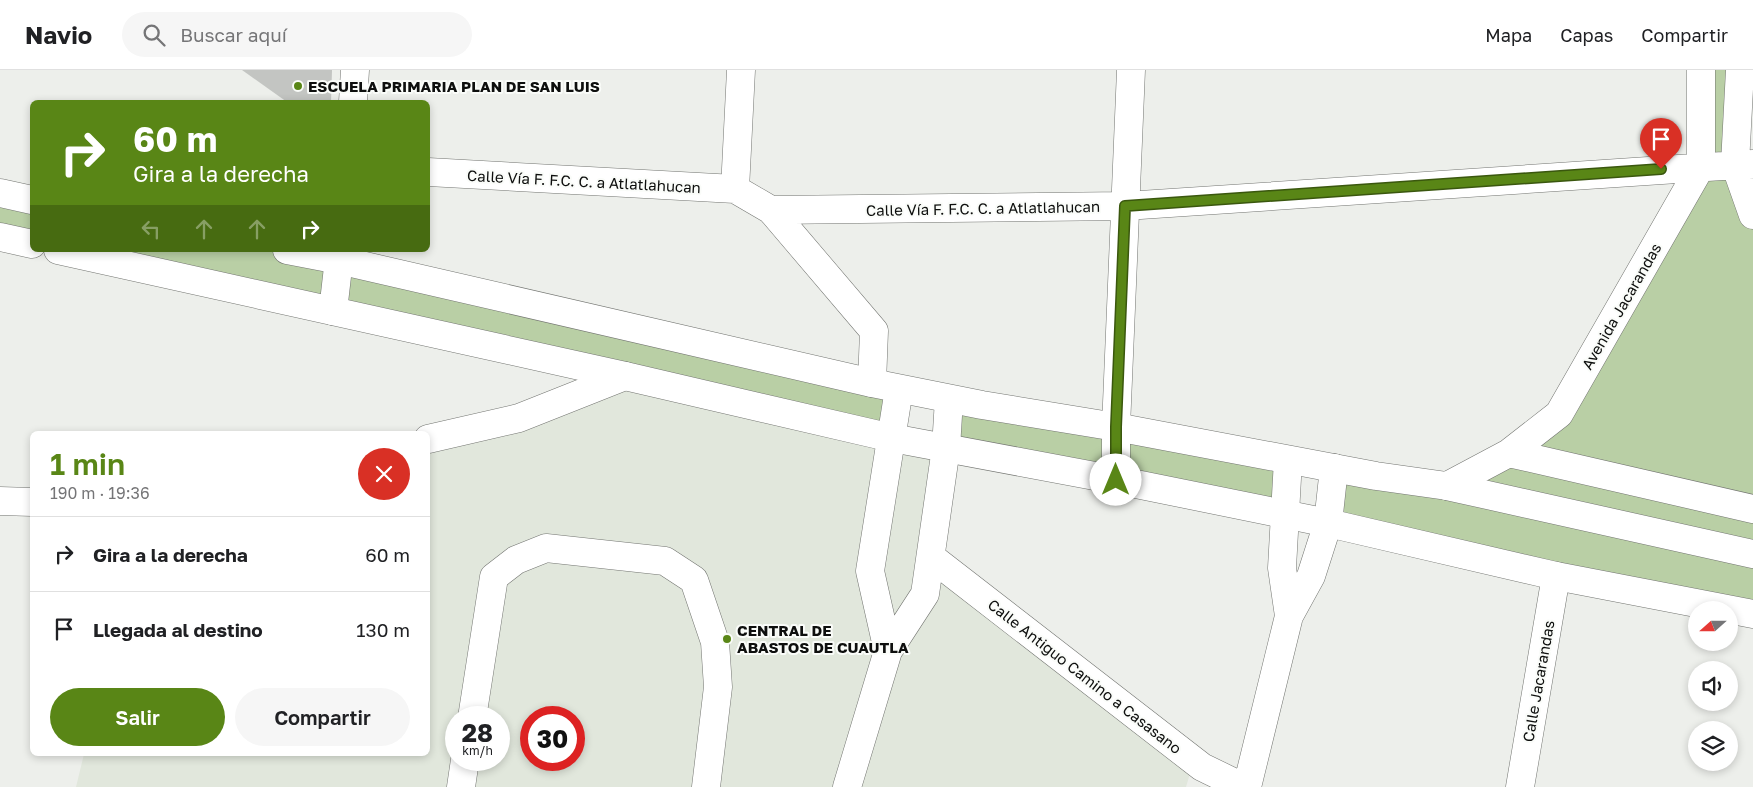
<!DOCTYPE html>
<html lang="es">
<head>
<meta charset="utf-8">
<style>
	:root { --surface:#fff; --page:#f6f6f6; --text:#202124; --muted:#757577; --line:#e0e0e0; --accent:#598616 }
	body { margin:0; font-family:"Golos Text",sans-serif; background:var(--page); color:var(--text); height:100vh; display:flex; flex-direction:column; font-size:19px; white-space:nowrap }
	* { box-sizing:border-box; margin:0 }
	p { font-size:16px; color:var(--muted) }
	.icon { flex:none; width:28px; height:28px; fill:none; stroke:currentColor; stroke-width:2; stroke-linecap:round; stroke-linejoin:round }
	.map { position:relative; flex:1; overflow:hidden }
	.side { position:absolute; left:30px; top:361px; width:400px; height:325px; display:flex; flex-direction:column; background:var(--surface); border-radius:8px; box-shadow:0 2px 8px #0003 }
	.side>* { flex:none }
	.banner { position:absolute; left:30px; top:30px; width:400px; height:152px; border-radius:8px; box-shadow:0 2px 8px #0003; background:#598616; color:#fff; overflow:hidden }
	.needle { width:32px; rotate:249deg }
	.tools { position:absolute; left:1688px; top:531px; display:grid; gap:10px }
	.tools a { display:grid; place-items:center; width:50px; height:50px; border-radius:50%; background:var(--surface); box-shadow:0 2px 8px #0003; font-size:25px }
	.speed { position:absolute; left:445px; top:636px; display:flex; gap:10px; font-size:25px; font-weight:700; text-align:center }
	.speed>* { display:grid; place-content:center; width:65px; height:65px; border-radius:50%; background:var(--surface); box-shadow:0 2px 8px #0003; line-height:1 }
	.speed small { font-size:12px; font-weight:400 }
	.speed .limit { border:8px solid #d22; background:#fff; color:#111 }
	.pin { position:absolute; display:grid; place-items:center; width:42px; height:42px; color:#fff; margin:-51px -21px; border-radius:50% 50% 50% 0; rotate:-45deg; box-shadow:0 0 5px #0007 }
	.pin .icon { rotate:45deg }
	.me { position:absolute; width:55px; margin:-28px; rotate:0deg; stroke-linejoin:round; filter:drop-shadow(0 0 4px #0008) }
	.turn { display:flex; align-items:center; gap:18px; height:105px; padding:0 20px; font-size:22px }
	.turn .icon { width:65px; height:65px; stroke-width:2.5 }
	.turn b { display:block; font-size:35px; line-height:42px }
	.lanes { display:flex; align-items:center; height:48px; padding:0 20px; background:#0003; justify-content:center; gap:25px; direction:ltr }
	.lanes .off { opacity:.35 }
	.round { display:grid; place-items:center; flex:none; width:52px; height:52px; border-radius:26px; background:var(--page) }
	.headline { display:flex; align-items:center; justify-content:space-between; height:85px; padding:0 20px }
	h1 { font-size:30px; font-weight:600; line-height:38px; color:var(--accent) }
	.primary-button { display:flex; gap:10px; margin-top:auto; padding:10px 20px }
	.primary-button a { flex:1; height:58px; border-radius:30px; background:var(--accent); color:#fff; font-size:20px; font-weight:600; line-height:58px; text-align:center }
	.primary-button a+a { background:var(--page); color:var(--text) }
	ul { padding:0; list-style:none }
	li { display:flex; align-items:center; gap:15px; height:75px; padding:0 20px; border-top:1px solid var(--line) }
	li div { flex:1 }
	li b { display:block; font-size:19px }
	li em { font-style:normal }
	header { display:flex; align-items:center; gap:30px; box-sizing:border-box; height:70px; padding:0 25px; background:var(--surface); border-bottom:1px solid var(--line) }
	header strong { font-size:24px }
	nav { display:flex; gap:28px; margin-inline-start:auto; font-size:18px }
	.search { width:350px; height:45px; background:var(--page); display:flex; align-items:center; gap:12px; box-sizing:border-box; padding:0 18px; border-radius:28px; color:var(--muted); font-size:19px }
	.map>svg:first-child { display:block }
	.built { fill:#e1e7dc; fill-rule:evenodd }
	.green { fill:#b9cfa5 }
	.building { fill:#c3c5c2 }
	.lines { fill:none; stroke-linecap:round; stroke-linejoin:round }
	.minor-casing { stroke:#737571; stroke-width:29 }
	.major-casing { stroke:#737571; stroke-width:29 }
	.minor { stroke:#fff; stroke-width:28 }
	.major { stroke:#fff; stroke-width:28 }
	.route-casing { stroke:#3a570e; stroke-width:12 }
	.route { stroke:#598616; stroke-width:9 }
	.poi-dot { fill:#598616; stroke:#fafcf9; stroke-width:2 }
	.labels { text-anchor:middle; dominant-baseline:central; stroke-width:4; stroke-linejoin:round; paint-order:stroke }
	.poi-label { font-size:15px; font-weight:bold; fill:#0e0f0e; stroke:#fafcf9; text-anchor:start }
	.street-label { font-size:15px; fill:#0e0f0e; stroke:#fafcf9 }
</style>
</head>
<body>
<header>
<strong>Navio</strong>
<div class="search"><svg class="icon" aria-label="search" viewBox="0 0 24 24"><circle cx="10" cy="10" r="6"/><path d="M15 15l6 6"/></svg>Buscar aquí</div>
<nav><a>Mapa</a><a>Capas</a><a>Compartir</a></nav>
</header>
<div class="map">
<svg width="1753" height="717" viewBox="0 0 1753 717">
	<rect width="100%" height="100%" fill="#edefeb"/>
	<!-- built -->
	<path class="built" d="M624 308 941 381 927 491 1191 700 1186 717H76L84 684H428V369ZM456 648H499V690H456ZM531 648H574V690H531Z"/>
	<!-- green -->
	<path class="green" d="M1701 0H1740L1753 145V544L1328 453 1334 398 1447 416 1559 344 1701 96Z
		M0 123 32 130V176L0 169Z
		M49 180H287L899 319 892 368Z
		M949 329 1288 390 1284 444 946 378Z"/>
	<!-- building -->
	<path class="building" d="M242 0H332L331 32H287Z"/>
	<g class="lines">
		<!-- minor casing -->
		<g class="minor-casing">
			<path id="minor" d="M1740 0 1735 94 1753 145
				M353 32 355 0
				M428 102 735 119 771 140 1125 136 1753 94
				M735 119 741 0
				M771 140 874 261 872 313
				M333 241 340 180
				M428 369 519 348 625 306
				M1509 383 1753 439
				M1288 390 1282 498 1289 546
				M1116 410V357L1131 0
				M1447 416 1509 383 1559 344 1701 96V0
				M0 431 32 432
				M931 487 1202 697 1243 717
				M888 581 870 501 899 319
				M472 648 494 507 516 490 546 478 665 491 694 510 715 572 718 617 706 717
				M461 717 465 690
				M847 717 888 581 925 524 946 378 949 329
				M1247 717 1289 546 1311 506 1328 453 1334 398
				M1520 717 1556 506"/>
		</g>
		<!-- major casing -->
		<g class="major-casing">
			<path id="major" d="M0 123 32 130
				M0 167 32 174
				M58 180 625 306 892 368 1116 410 1328 453 1556 506 1753 544
				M287 180 339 190 872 313 982 335 1116 357 1376 406 1447 416 1753 484"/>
		</g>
		<!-- minor -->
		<use href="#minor" class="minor"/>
		<!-- major -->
		<use href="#major" class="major"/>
	</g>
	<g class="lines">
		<!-- route casing -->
		<g class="route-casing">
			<path id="route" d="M1116 410V357L1125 136 1661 99"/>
		</g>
		<!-- route -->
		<use href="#route" class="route"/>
	</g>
	<!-- markers -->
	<g class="poi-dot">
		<circle cx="298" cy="16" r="5"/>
		<circle cx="727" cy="569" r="5"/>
	</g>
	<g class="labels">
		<!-- poi labels -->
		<g class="poi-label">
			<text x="308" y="16">ESCUELA PRIMARIA PLAN DE SAN LUIS</text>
			<text x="737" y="560">CENTRAL DE<tspan x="737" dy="17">ABASTOS DE CUAUTLA</tspan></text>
		</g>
		<!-- street labels -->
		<g class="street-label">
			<text transform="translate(584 111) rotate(3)">Calle Vía F. F.C. C. a Atlatlahucan</text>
			<text transform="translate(983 138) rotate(-1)">Calle Vía F. F.C. C. a Atlatlahucan</text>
			<text transform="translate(1621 236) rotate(-60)">Avenida Jacarandas</text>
			<text transform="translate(1085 606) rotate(38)">Calle Antiguo Camino a Casasano</text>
			<text transform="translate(1538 611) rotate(-80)">Calle Jacarandas</text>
		</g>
	</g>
</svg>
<div class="tools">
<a><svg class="needle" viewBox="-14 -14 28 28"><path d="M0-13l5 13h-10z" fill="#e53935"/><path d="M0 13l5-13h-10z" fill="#757577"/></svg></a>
<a><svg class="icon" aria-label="sound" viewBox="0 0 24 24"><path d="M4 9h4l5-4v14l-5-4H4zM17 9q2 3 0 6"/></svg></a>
<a><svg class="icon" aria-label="layers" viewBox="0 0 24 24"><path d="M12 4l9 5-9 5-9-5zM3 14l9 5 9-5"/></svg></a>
</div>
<div class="speed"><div>28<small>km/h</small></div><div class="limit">30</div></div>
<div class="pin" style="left:1661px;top:99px;background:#d93025"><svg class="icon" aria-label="arrive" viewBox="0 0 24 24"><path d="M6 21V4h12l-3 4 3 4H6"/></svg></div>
<svg class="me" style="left:1116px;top:410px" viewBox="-20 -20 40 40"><circle r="19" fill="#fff"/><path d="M0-13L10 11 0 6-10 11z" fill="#598616"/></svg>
<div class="banner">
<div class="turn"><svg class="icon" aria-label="right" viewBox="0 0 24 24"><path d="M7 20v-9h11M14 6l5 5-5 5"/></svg><div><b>60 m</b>Gira a la derecha</div></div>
<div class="lanes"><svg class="icon off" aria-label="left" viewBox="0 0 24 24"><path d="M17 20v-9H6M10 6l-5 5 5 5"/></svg><svg class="icon off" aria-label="ahead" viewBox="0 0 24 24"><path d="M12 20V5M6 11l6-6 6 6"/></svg><svg class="icon off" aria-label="ahead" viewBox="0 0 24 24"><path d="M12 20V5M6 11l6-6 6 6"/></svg><svg class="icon" aria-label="right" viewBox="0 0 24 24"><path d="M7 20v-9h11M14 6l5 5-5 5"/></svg></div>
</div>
<section class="side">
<div class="headline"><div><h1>1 min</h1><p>190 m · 19:36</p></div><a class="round" style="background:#d93025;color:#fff"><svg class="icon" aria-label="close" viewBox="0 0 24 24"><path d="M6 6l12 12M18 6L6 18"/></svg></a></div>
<ul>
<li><svg class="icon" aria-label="right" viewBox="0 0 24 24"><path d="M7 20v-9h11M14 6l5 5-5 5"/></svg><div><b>Gira a la derecha</b></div><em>60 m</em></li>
<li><svg class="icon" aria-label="arrive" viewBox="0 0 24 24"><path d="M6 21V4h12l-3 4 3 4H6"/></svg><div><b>Llegada al destino</b></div><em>130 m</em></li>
</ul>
<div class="primary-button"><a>Salir</a><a>Compartir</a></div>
</section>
</div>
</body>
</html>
